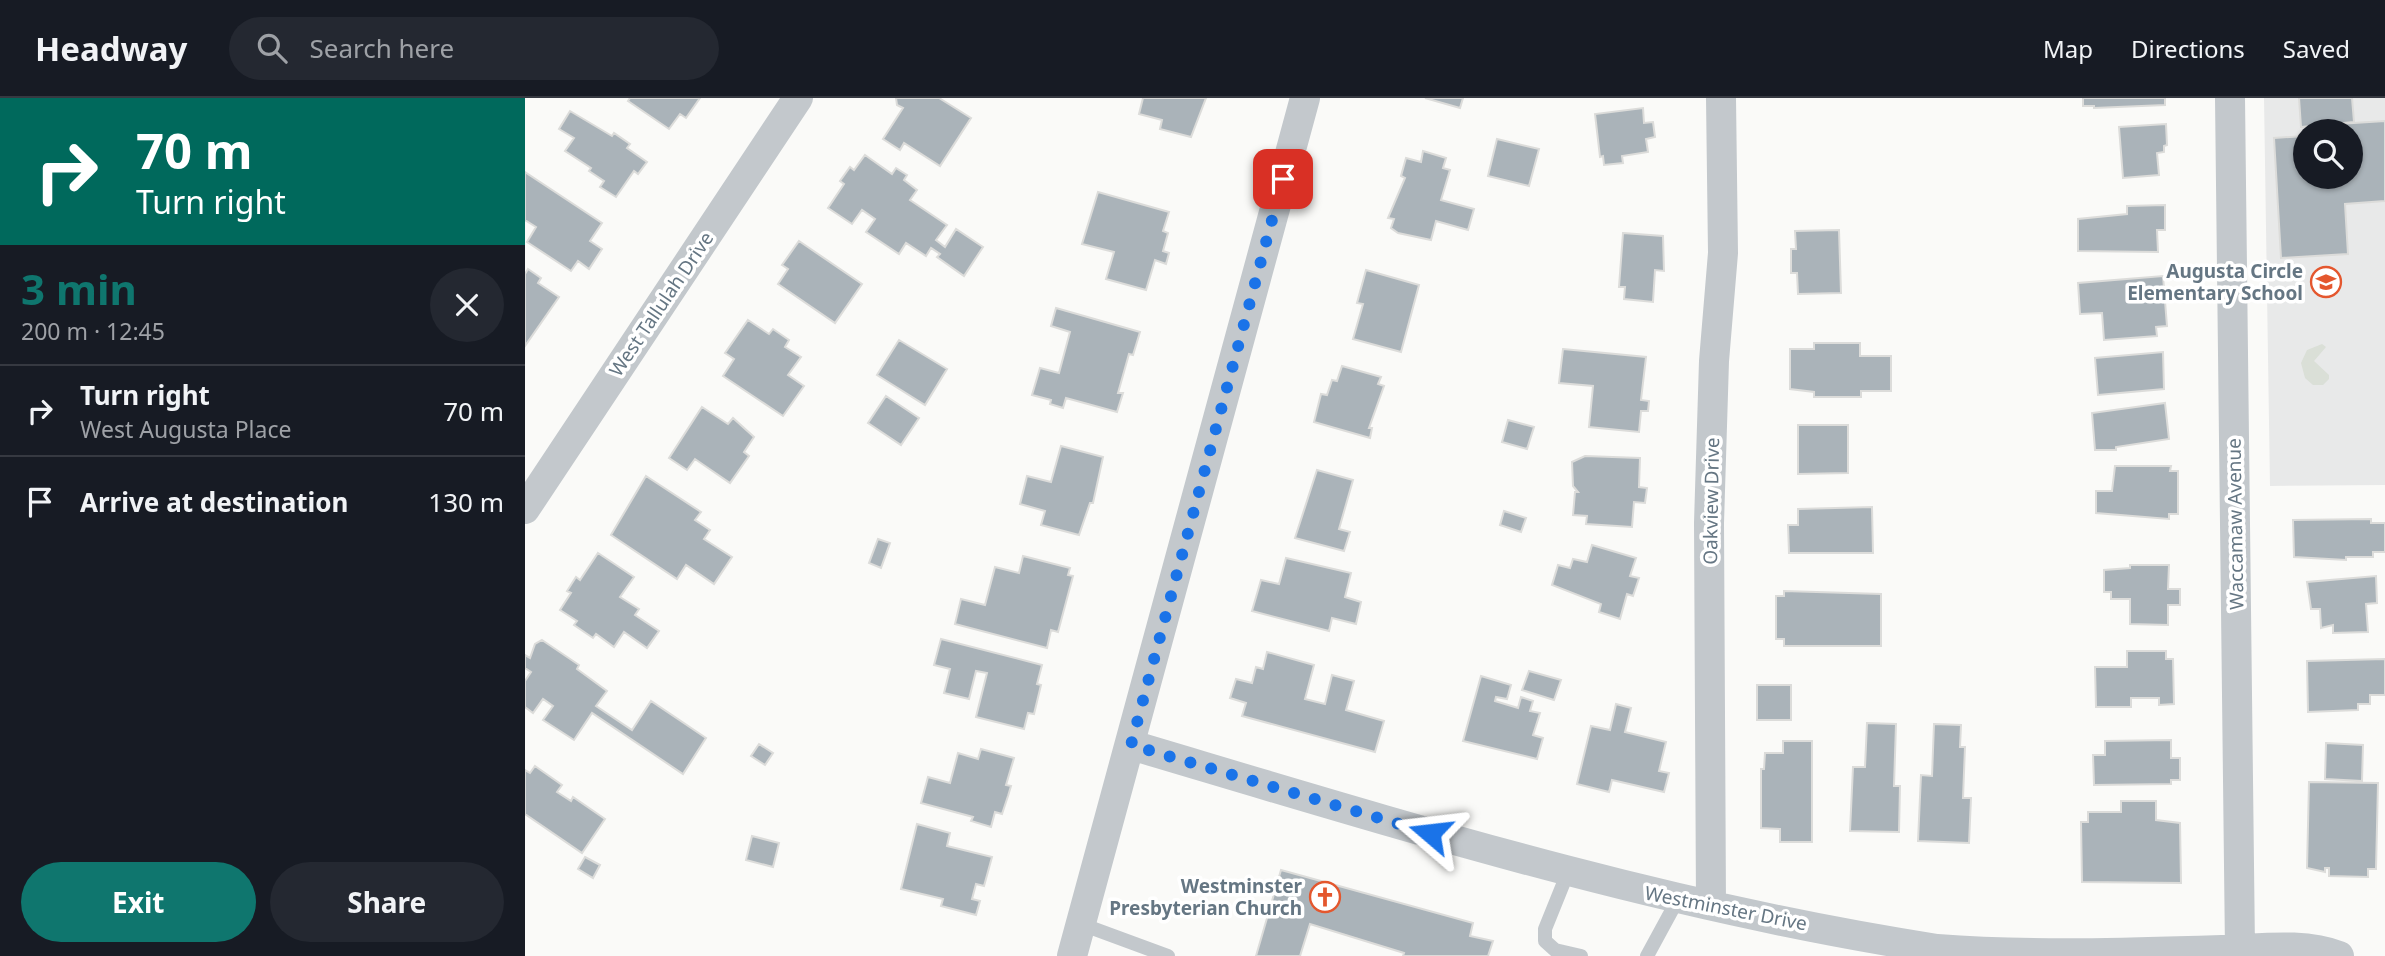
<!DOCTYPE html>
<html lang="en">
<head>
<meta charset="utf-8">
<style>
	:root { --surface:#171b24; --page:#242831; --text:#f1f3f6; --muted:#9ea1a6; --line:#363941; --accent:#0f766e }
	body { margin:0; font-family:"Noto Sans",sans-serif; background:var(--page); color:var(--text); height:100vh; display:flex; flex-direction:column; font-size:26px; white-space:nowrap }
	* { box-sizing:border-box; margin:0 }
	p { font-size:23px; color:var(--muted) }
	.icon { flex:none; width:38px; height:38px; fill:none; stroke:currentColor; stroke-width:2; stroke-linecap:round; stroke-linejoin:round }
	.map { position:relative; flex:1; overflow:hidden }
	.panel { display:flex; flex-direction:column; background:var(--surface); width:525px }
	.panel>* { flex:none }
	.hud { background:#00695c; color:#fff; overflow:hidden }
	.buttons { position:absolute; left:1768px; top:21px; display:grid; gap:14px }
	.buttons a { display:grid; place-items:center; width:70px; height:70px; border-radius:50%; background:var(--surface); box-shadow:0 2px 5px #0004; font-size:35px }
	.pin { position:absolute; display:grid; place-items:center; width:60px; height:60px; color:#fff; margin:-30px; border-radius:14px; box-shadow:0 4px 10px #0006 }
	.me { position:absolute; width:77px; margin:-38px; rotate:287deg; stroke-linejoin:round; filter:drop-shadow(0 0 5px #0008) }
	.turn { display:flex; align-items:center; gap:24px; height:147px; padding:0 21px; font-size:32px }
	.turn .icon { width:91px; height:91px; stroke-width:2.5 }
	.turn b { display:block; font-size:49px; line-height:60px }
	.round { display:grid; place-items:center; flex:none; width:74px; height:74px; border-radius:37px; background:var(--page) }
	.overview { display:flex; align-items:center; justify-content:space-between; height:119px; padding:0 21px }
	h1 { font-size:42px; font-weight:700; line-height:52px; color:var(--accent) }
	.cta { display:flex; gap:14px; margin-top:auto; padding:14px 21px }
	.cta a { flex:1; height:80px; border-radius:42px; background:var(--accent); color:#fff; font-size:28px; font-weight:700; line-height:80px; text-align:center }
	.cta a+a { background:var(--page); color:var(--text) }
	ul { padding:0; list-style:none }
	li { display:flex; align-items:center; gap:21px; height:91px; padding:0 21px; border-top:2px solid var(--line) }
	li div { flex:1 }
	li b { display:block; font-size:26px }
	li em { font-style:normal }
	header { display:flex; align-items:center; gap:42px; box-sizing:border-box; height:98px; padding:0 35px; background:var(--surface); border-bottom:2px solid var(--line) }
	header strong { font-size:33px }
	nav { display:flex; gap:38px; margin-inline-start:auto; font-size:24px }
	.search { width:490px; height:63px; background:var(--page); display:flex; align-items:center; gap:18px; box-sizing:border-box; padding:0 24px; border-radius:38px; color:var(--muted); font-size:26px }
	main { display:flex; flex:1; min-height:0 }
	.map>svg:first-child { display:block }
	.built { fill:#e8e9e9; fill-rule:evenodd }
	.green { fill:#dadfd7 }
	.building { fill:#aab3b9; stroke:#dcdcda; stroke-width:2 }
	.lines { fill:none; stroke-linecap:round; stroke-linejoin:round }
	.service { stroke:#c3c8cc; stroke-width:14 }
	.minor { stroke:#c3c8cc; stroke-width:30 }
	.route { stroke:#1a73e8; stroke-width:12; stroke-dasharray:0 21.6 }
	.labels { text-anchor:middle; dominant-baseline:central; stroke-width:7; stroke-linejoin:round; paint-order:stroke }
	.poi-label { font-size:19px; font-weight:bold; fill:#657683; stroke:#fff; text-anchor:end }
	.street-label { font-size:19px; fill:#657683; stroke:#fff }
</style>
</head>
<body>
<header>
<strong>Headway</strong>
<div class="search"><svg class="icon" aria-label="search" viewBox="0 0 24 24"><circle cx="10" cy="10" r="6"/><path d="M15 15l6 6"/></svg>Search here</div>
<nav><a>Map</a><a>Directions</a><a>Saved</a></nav>
</header>
<main>
<section class="panel">
<div class="hud">
<div class="turn"><svg class="icon" aria-label="right" viewBox="0 0 24 24"><path d="M7 20v-9h11M14 6l5 5-5 5"/></svg><div><b>70 m</b>Turn right</div></div>
</div>
<div class="overview"><div><h1>3 min</h1><p>200 m · 12:45</p></div><a class="round"><svg class="icon" aria-label="close" viewBox="0 0 24 24"><path d="M6 6l12 12M18 6L6 18"/></svg></a></div>
<ul>
<li><svg class="icon" aria-label="right" viewBox="0 0 24 24"><path d="M7 20v-9h11M14 6l5 5-5 5"/></svg><div><b>Turn right</b><p>West Augusta Place</p></div><em>70 m</em></li>
<li><svg class="icon" aria-label="arrive" viewBox="0 0 24 24"><path d="M6 21V4h12l-3 4 3 4H6"/></svg><div><b>Arrive at destination</b></div><em>130 m</em></li>
</ul>
<div class="cta"><a>Exit</a><a>Share</a></div>
</section>
<div class="map">
<svg width="1860" height="858" viewBox="0 0 1860 858">
	<rect width="100%" height="100%" fill="#fafaf8"/>
	<!-- built -->
	<path class="built" d="M1739 0H1860V387L1745 388ZM1780 33H1825V79H1780Z"/>
	<!-- green -->
	<path class="green" d="M1797 246 1801 249 1789 263 1804 277V281L1798 287H1788L1780 280 1776 265 1782 252Z"/>
	<!-- building -->
	<path class="building" d="M105 0H175L161 20 155 16 144 31 103 3Z
		M371 0H414L446 20 415 68 379 45 375 52 358 41 378 10 372 7Z
		M618 0H681L666 39 635 31 637 22 614 16Z
		M900 0H938L935 10Z
		M1558 0H1640V7L1569 10V8H1558Z
		M1774 0H1827L1829 24 1776 29Z
		M1118 10 1119 25 1128 24 1130 39 1121 41 1123 54 1097 58 1098 65 1079 67 1078 58 1075 59 1070 16Z
		M45 13 87 38 89 35 105 46 102 50 122 64 113 76 109 73 91 99 75 89 79 83 64 73 66 70 40 53 49 40 34 31Z
		M1860 23V103L1820 106 1823 156 1756 160 1749 40 1780 38V79H1825V33H1813V26Z
		M1641 26 1642 47 1639 48V54L1632 55 1634 77 1598 80 1594 29Z
		M972 41 1014 51 1004 88 963 78Z
		M898 53 921 60 918 70 925 72 916 102 949 111 943 132 911 123 906 142 873 135 866 130 869 121 863 120 880 80 876 78 881 60 896 64Z
		M340 57 367 76 371 70 382 77 379 82 392 92 385 102 422 127 411 142 420 149 431 131 458 149 439 178 412 159 415 156 406 150 401 158 381 145 374 156 341 134 350 121 337 112 327 126 303 110 319 86 315 83 325 69 329 72Z
		M0 74 77 125 65 143 77 151 64 171 53 163 46 173 2 144 11 129 0 122Z
		M573 94 644 114 638 133 643 135 638 153 644 155 641 166 630 162 621 192 581 181 589 154 557 146Z
		M1640 107V132H1632L1633 154 1553 153V121L1602 116V108Z
		M1314 132 1316 195 1273 196 1272 175H1266V151H1271L1270 133Z
		M1098 135 1138 138 1139 173 1130 172 1128 204 1099 201 1100 189H1094Z
		M274 143 337 186 310 225 253 186 263 171 257 167Z
		M3 171 16 180 13 185 34 199 0 248V176Z
		M841 172 894 187 876 254 828 241 838 206 832 205Z
		M1638 178 1642 228 1631 229 1632 238 1579 242 1577 215 1555 216 1553 185Z
		M531 210 615 234 608 257 604 256 593 295H598L592 314 541 300 538 310 525 306 526 302 507 297 515 270 534 275 545 234 526 228Z
		M223 222 244 236 248 231 264 242 260 249 276 259 263 277 279 288 258 318 198 278 209 261 200 255Z
		M374 242 422 271 400 307 352 277Z
		M1289 245H1335V258H1366V293H1336V299H1289V294L1265 291V251H1289Z
		M1038 251 1121 259 1116 302 1124 303 1123 313H1116L1114 334 1064 329 1068 288 1034 285Z
		M1638 254 1639 291 1573 297 1570 260Z
		M817 268 856 279 853 286 859 288 844 330H847L845 340 789 324 796 296 802 297 807 282 812 283Z
		M361 298 394 320 376 347 343 325Z
		M1640 305 1644 341 1591 349V352H1570L1567 315Z
		M177 309 203 326 208 320 229 339 219 354 224 358 205 385 170 361 162 372 144 360Z
		M983 322 1009 329 1002 351 977 344Z
		M1273 327H1323V375L1273 376Z
		M536 348 578 359 568 405H565L554 437 516 427 520 413 495 406 502 378 526 384Z
		M1060 358 1115 360 1114 389 1122 390 1120 405 1109 404 1107 429 1061 426 1062 418 1048 417 1050 394H1053L1048 388 1047 364Z
		M1590 368H1646L1645 373H1653V416H1644V421L1571 415V393H1587Z
		M792 372 828 382 814 431 825 434 819 453 770 440Z
		M121 378 176 414 170 422 185 432 179 441 207 459 189 486 161 467 152 481 86 437Z
		M1347 409 1348 455H1264L1263 427H1273V411Z
		M979 413 1001 420 996 434 975 427Z
		M1846 421V425H1860V454H1848V459H1821V462L1769 459 1768 422Z
		M353 441 365 445 356 470 344 465Z
		M1067 447 1111 460 1105 478 1114 480 1108 498 1102 496 1095 521 1074 514 1076 506 1027 487 1033 467 1045 470 1048 461 1062 464Z
		M73 455 109 479 95 499 114 511 110 517 134 533 122 550 99 534 89 549 71 536 68 540 49 527 52 523 35 512 46 495 42 493 51 479 55 482Z
		M498 458 545 470 543 477 548 478 533 534 526 532 522 550 430 526 436 501 460 507 470 469 494 475Z
		M761 460 826 475 820 499 836 504 831 526 807 520 804 533 727 513 736 482 754 486Z
		M1605 467H1644L1643 491H1655V507H1643V527L1605 526V501H1586V494H1579V472L1605 470Z
		M1851 478 1852 505 1841 506 1843 534 1808 535V527L1796 530 1795 511H1786L1782 484Z
		M1259 493 1356 496V548H1259V541H1251V498H1259Z
		M416 541 517 567 512 586 516 587 509 616 503 615 499 631 451 619 462 575 451 573 444 601 419 595 425 571 409 567Z
		M17 542 54 567 52 571 82 593 71 608 107 632 126 603 181 640 158 676 67 615 49 642 18 622 28 608 18 601 8 615 0 609V583L6 574 0 570V557L5 560 10 546Z
		M1602 553H1641V561H1648L1649 606 1634 607V600H1606V609H1571L1570 569H1602Z
		M742 554 789 567 780 601 800 606 807 577 829 583 821 612 859 623 850 654 717 618 721 605 705 600 711 581 727 585 731 569 738 571Z
		M1860 561V597H1845V606H1833V612L1783 614 1782 563Z
		M1004 573 1036 582 1029 602 997 592Z
		M956 578 986 587 982 601 971 599 970 603 993 610 996 599 1008 603 1005 613 1015 615 1008 637 1018 640 1012 661 938 643Z
		M1232 587H1266V622H1232Z
		M1091 606 1106 610 1100 634 1141 644 1134 673 1144 675 1139 694 1087 682 1084 694 1052 686 1066 628 1085 632Z
		M1342 625 1371 626 1369 688H1375L1374 734 1325 733 1328 669H1340Z
		M1409 626 1436 627 1435 649H1440L1438 700H1446L1444 745 1393 743 1396 677 1407 678Z
		M1646 642V660H1655V682H1646V686L1569 687 1568 657H1580V643Z
		M1258 643H1287V744H1255V731L1236 730V671H1239L1240 655H1258Z
		M1801 645 1838 647 1837 683 1800 681Z
		M234 646 248 655 240 667 226 658Z
		M456 651 489 660 481 687 486 688 483 698 477 716 470 714 466 729 446 723 448 719 396 705 403 679 425 685 433 655 453 661Z
		M10 668 37 687 32 694 46 703 48 699 80 721 57 755 0 716V672L5 675Z
		M1784 684 1853 685 1851 771H1843V779L1804 778V770H1800V774L1782 770Z
		M1596 703H1631V722L1655 725 1656 785 1557 784 1556 724H1563V714H1596Z
		M392 726 425 735 422 748 467 759 459 788 451 786 447 801 455 803 451 817 416 808 418 801 376 791Z
		M227 738 254 745 248 769 221 762Z
		M60 759 75 767 68 780 53 771Z
		M756 772 948 825 945 838 968 843 963 858H878L879 855 785 826 775 858H731Z"/>
	<g class="lines">
		<!-- service -->
		<path class="service" d="M1043 774 1020 831V843L1030 852 1056 858
			M556 826 643 858
			M1122 858 1153 801"/>
		<!-- minor -->
		<path class="minor" d="M1705 0 1715 852
			M0 411 273 0
			M606 647C872 726 1137 809 1412 851 1505 858 1603 855 1697 852 1734 851 1778 844 1814 858
			M1186 807 1184 425 1189 263 1198 155 1196 0
			M547 858 780 0"/>
	</g>
	<g class="lines">
		<!-- route -->
		<path class="route" d="M758 81 606 647 905 735"/>
	</g>
	<!-- icons -->
	<defs>
		<g id="school-ring" transform="scale(1.575)"><circle r="9.5" fill="#fff" stroke="#e4572e" stroke-width="1.5"/><path d="M0-5L7-2L0 1L-7-2ZM-4 1L0 2.5L4 1V4Q0 6-4 4Z" fill="#e4572e"/></g>
		<g id="church-ring" transform="scale(1.575)"><circle r="9.5" fill="#fff" stroke="#e4572e" stroke-width="1.5"/><path d="M-1.2-6h2.4v3.5h3.3v2.4h-3.3V6h-2.4V-.1h-3.3v-2.4h3.3Z" fill="#e4572e"/></g>
	</defs>
	<g fill-rule="evenodd">
		<use href="#school-ring" x="1801" y="184"/>
		<use href="#church-ring" x="800" y="799"/>
	</g>
	<g class="labels">
		<!-- poi labels -->
		<g class="poi-label">
			<text x="1778" y="173">Augusta Circle<tspan x="1778" dy="22">Elementary School</tspan></text>
			<text x="777" y="788">Westminster<tspan x="777" dy="22">Presbyterian Church</tspan></text>
		</g>
		<!-- street labels -->
		<g class="street-label">
			<text transform="translate(136 206) rotate(-56)">West Tallulah Drive</text>
			<text transform="translate(1186 403) rotate(-89)">Oakview Drive</text>
			<text transform="translate(1710 426) rotate(-91)">Waccamaw Avenue</text>
			<text transform="translate(1201 810) rotate(11)">Westminster Drive</text>
		</g>
	</g>
</svg>
<div class="buttons">
<a><svg class="icon" aria-label="search" viewBox="0 0 24 24"><circle cx="10" cy="10" r="6"/><path d="M15 15l6 6"/></svg></a>
</div>
<div class="pin" style="left:758px;top:81px;background:#d93025"><svg class="icon" aria-label="arrive" viewBox="0 0 24 24"><path d="M6 21V4h12l-3 4 3 4H6"/></svg></div>
<svg class="me" style="left:905px;top:735px" viewBox="-20 -20 40 40"><path d="M0-17L14 15 0 8-14 15z" fill="#1a73e8" stroke="#fff" stroke-width="4"/></svg>
</div>
</main>
</body>
</html>
